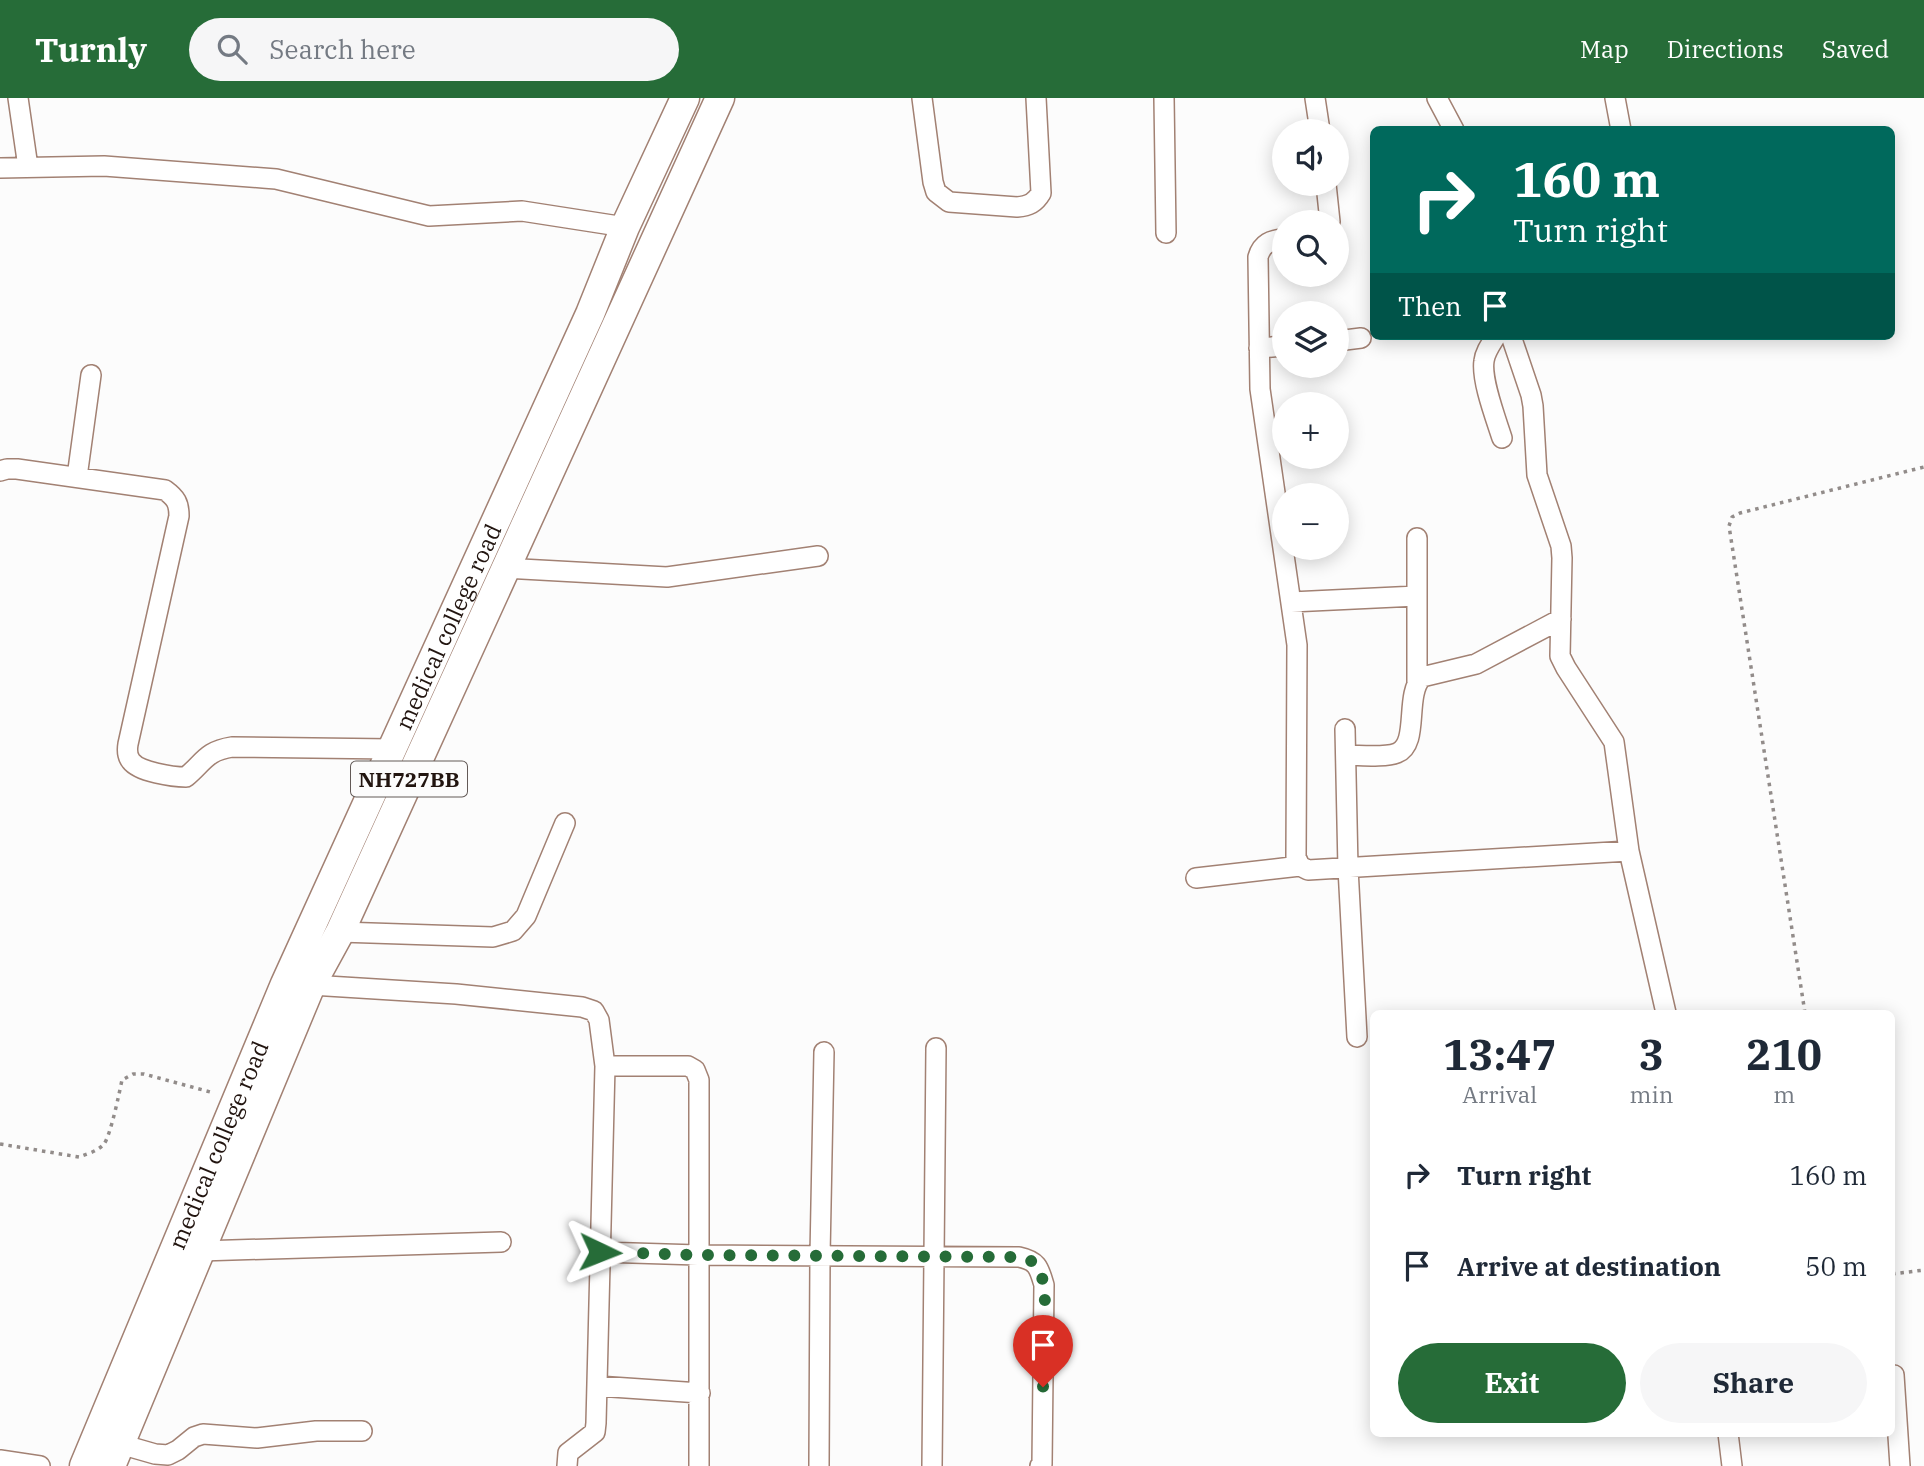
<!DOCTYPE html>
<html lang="en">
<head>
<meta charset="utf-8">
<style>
	:root { --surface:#fff; --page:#f6f6f7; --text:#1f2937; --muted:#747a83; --accent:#266c38 }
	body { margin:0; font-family:"IBM Plex Serif",serif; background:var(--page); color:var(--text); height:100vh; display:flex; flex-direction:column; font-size:26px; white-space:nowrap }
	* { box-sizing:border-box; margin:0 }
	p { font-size:23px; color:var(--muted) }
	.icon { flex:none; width:38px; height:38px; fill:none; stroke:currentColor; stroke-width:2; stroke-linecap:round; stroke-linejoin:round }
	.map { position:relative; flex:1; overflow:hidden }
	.sheet { position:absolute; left:1370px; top:912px; width:525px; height:427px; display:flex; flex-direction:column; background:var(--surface); border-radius:10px; box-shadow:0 4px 18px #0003 }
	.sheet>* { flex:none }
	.hud { position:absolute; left:1370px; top:28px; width:525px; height:214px; border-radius:10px; box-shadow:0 4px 18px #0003; background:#00695c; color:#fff; overflow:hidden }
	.controls { position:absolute; left:1272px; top:21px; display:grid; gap:14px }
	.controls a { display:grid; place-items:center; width:77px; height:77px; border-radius:50%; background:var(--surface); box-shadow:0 4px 18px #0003; font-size:35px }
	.pin { position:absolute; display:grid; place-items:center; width:60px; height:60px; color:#fff; margin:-72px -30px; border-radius:50% 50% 50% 0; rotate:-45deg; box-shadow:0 0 7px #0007 }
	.pin .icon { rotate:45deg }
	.me { position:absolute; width:77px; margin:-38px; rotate:92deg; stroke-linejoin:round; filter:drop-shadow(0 0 5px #0008) }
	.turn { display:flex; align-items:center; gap:24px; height:147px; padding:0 28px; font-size:32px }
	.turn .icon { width:91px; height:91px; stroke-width:2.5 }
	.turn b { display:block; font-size:49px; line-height:60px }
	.then { display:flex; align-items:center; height:66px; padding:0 28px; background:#0003; gap:14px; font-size:26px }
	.eta { display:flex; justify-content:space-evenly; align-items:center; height:119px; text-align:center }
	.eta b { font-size:42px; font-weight:700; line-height:49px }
	.action { display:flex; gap:14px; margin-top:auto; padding:14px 28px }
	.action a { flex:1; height:80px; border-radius:42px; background:var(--accent); color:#fff; font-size:28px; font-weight:700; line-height:80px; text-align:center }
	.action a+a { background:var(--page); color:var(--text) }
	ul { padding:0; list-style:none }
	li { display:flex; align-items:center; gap:21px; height:91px; padding:0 28px }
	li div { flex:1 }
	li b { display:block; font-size:26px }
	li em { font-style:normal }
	header { display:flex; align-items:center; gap:42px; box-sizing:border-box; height:98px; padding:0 35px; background:var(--accent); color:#fff }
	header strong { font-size:33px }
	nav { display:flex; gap:38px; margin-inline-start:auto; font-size:24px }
	.search { width:490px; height:63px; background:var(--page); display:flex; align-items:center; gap:18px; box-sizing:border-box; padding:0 24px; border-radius:38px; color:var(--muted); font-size:26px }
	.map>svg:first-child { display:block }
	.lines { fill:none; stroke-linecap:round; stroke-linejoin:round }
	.minor-casing { stroke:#a28173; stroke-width:22 }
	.highway-casing { stroke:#a28173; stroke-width:31 }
	.path { stroke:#928c8a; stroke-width:3.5; stroke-dasharray:3.5 5; stroke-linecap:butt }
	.minor { stroke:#fff; stroke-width:19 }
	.highway { stroke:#fff; stroke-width:28 }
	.route { stroke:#266c38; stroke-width:12; stroke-dasharray:0 21.6 }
	.labels { text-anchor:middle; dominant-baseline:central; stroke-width:7; stroke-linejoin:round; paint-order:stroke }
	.shield { fill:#fcfcfc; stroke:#635a57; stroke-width:2 }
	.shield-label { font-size:21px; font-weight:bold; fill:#221510 }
	.street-label { font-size:23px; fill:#221510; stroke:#fcfcfc }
</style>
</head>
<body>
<header>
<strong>Turnly</strong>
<div class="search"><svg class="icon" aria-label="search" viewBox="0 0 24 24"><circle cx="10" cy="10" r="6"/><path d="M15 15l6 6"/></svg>Search here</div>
<nav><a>Map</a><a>Directions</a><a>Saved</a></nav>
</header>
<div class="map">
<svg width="1924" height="1368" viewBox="0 0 1924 1368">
	<rect width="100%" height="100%" fill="#fcfcfc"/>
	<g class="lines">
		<!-- minor casing -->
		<g class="minor-casing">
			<path id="minor" d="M18 0 28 69
				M922 0 933 84 936 94 949 104 1017 109C1029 108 1035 105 1041 95L1036 0
				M1164 0 1166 135
				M1315 0 1320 33
				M1437 0 1454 32
				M1615 0 1621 32
				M0 70 104 68 263 80 276 81 429 118 522 113 625 129
				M1326 86 1330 124
				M1284 141C1271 142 1262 145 1258 159L1260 291 1297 547 1296 759 1300 768 1308 772 1629 753
				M1496 238C1491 246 1485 254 1484 263 1481 282 1496 321 1502 340
				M1511 238 1531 297 1533 308 1537 377 1561 448 1562 460 1560 558 1566 570 1614 644 1629 753 1666 915
				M1337 243 1361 240
				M1259 250 1284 248
				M0 373 7 371H17L165 392C176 400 179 405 179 418L128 646C127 652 127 658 131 663 139 674 173 679 186 679 204 664 206 653 232 649L391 651
				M77 379 91 277
				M1417 440V584
				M505 470 667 479 818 458
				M1291 504 1417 498
				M1345 631 1348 770 1357 939
				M1346 657C1360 657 1384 660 1397 655 1420 646 1404 597 1422 579L1476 566 1561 521
				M1196 780 1300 768
				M340 834 493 839 513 833 526 818 565 725
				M311 887 456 896 582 909 594 913 599 922 605 968 596 1325 595 1334 568 1355 567 1368
				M605 968H688L695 972 699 982V1368
				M200 1153 501 1144
				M600 1154 698 1157 1019 1159C1038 1163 1039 1170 1044 1187L1042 1366 1040 1368
				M1894 1277 1900 1368
				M597 1288 700 1295
				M1728 1335 1732 1368
				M120 1346 155 1356 168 1357 178 1352 194 1339 203 1336 257 1340 316 1333H362
				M0 1362 40 1368
				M819 1368 820 1157 824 954
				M932 1368 936 950"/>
		</g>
		<!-- highway casing -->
		<g class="highway-casing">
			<g id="highway">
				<path id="s1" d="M84 1368 285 886 590 216 625 129 685 0"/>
				<path d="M111 1368 311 887 340 834 720 0"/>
			</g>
		</g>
		<!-- path -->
		<path class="path" d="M1805 915 1729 428 1732 419 1740 415 1924 369
			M0 1046 79 1059C87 1056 98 1053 104 1046 111 1036 119 996 122 982L133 976H144L214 995
			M1892 1176 1924 1172"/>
		<!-- minor -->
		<use href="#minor" class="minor"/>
		<!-- highway -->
		<use href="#highway" class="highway"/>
	</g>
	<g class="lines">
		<!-- route -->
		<path class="route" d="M600 1154 698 1157 1019 1159C1027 1161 1032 1162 1038 1169 1050 1186 1044 1264 1043 1289"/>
	</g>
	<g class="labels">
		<!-- shield labels -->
		<rect class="shield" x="351" y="663.5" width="116" height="35" rx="5"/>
		<g class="shield-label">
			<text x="409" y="681">NH727BB</text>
		</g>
		<!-- street labels -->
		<g class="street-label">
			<text stroke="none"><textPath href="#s1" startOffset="915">medical college road</textPath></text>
			<text stroke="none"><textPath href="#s1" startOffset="348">medical college road</textPath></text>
		</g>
	</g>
</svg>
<div class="controls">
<a><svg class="icon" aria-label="sound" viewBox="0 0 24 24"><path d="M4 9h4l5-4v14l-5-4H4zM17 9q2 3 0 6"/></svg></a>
<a><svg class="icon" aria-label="search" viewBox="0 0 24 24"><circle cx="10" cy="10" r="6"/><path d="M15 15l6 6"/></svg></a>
<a><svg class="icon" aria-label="layers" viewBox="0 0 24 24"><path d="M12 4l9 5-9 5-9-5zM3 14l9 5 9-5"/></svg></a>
<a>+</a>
<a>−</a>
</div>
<div class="pin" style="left:1043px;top:1289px;background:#d93025"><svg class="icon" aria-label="arrive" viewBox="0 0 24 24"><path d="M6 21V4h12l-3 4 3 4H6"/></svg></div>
<svg class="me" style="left:600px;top:1154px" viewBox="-20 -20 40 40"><path d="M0-17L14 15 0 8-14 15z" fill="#266c38" stroke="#fff" stroke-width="4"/></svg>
<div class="hud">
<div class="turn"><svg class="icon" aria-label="right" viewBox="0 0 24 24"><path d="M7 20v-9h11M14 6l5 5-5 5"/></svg><div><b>160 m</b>Turn right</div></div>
<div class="then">Then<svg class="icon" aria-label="arrive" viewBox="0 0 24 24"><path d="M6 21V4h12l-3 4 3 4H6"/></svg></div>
</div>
<section class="sheet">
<div class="eta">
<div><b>13:47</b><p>Arrival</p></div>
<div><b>3</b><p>min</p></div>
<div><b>210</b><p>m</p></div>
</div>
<ul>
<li><svg class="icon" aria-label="right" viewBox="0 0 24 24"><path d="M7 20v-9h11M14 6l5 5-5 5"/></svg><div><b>Turn right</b></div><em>160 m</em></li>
<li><svg class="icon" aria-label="arrive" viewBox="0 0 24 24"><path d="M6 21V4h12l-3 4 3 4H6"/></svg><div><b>Arrive at destination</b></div><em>50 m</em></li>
</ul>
<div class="action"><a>Exit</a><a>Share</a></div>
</section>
</div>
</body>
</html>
